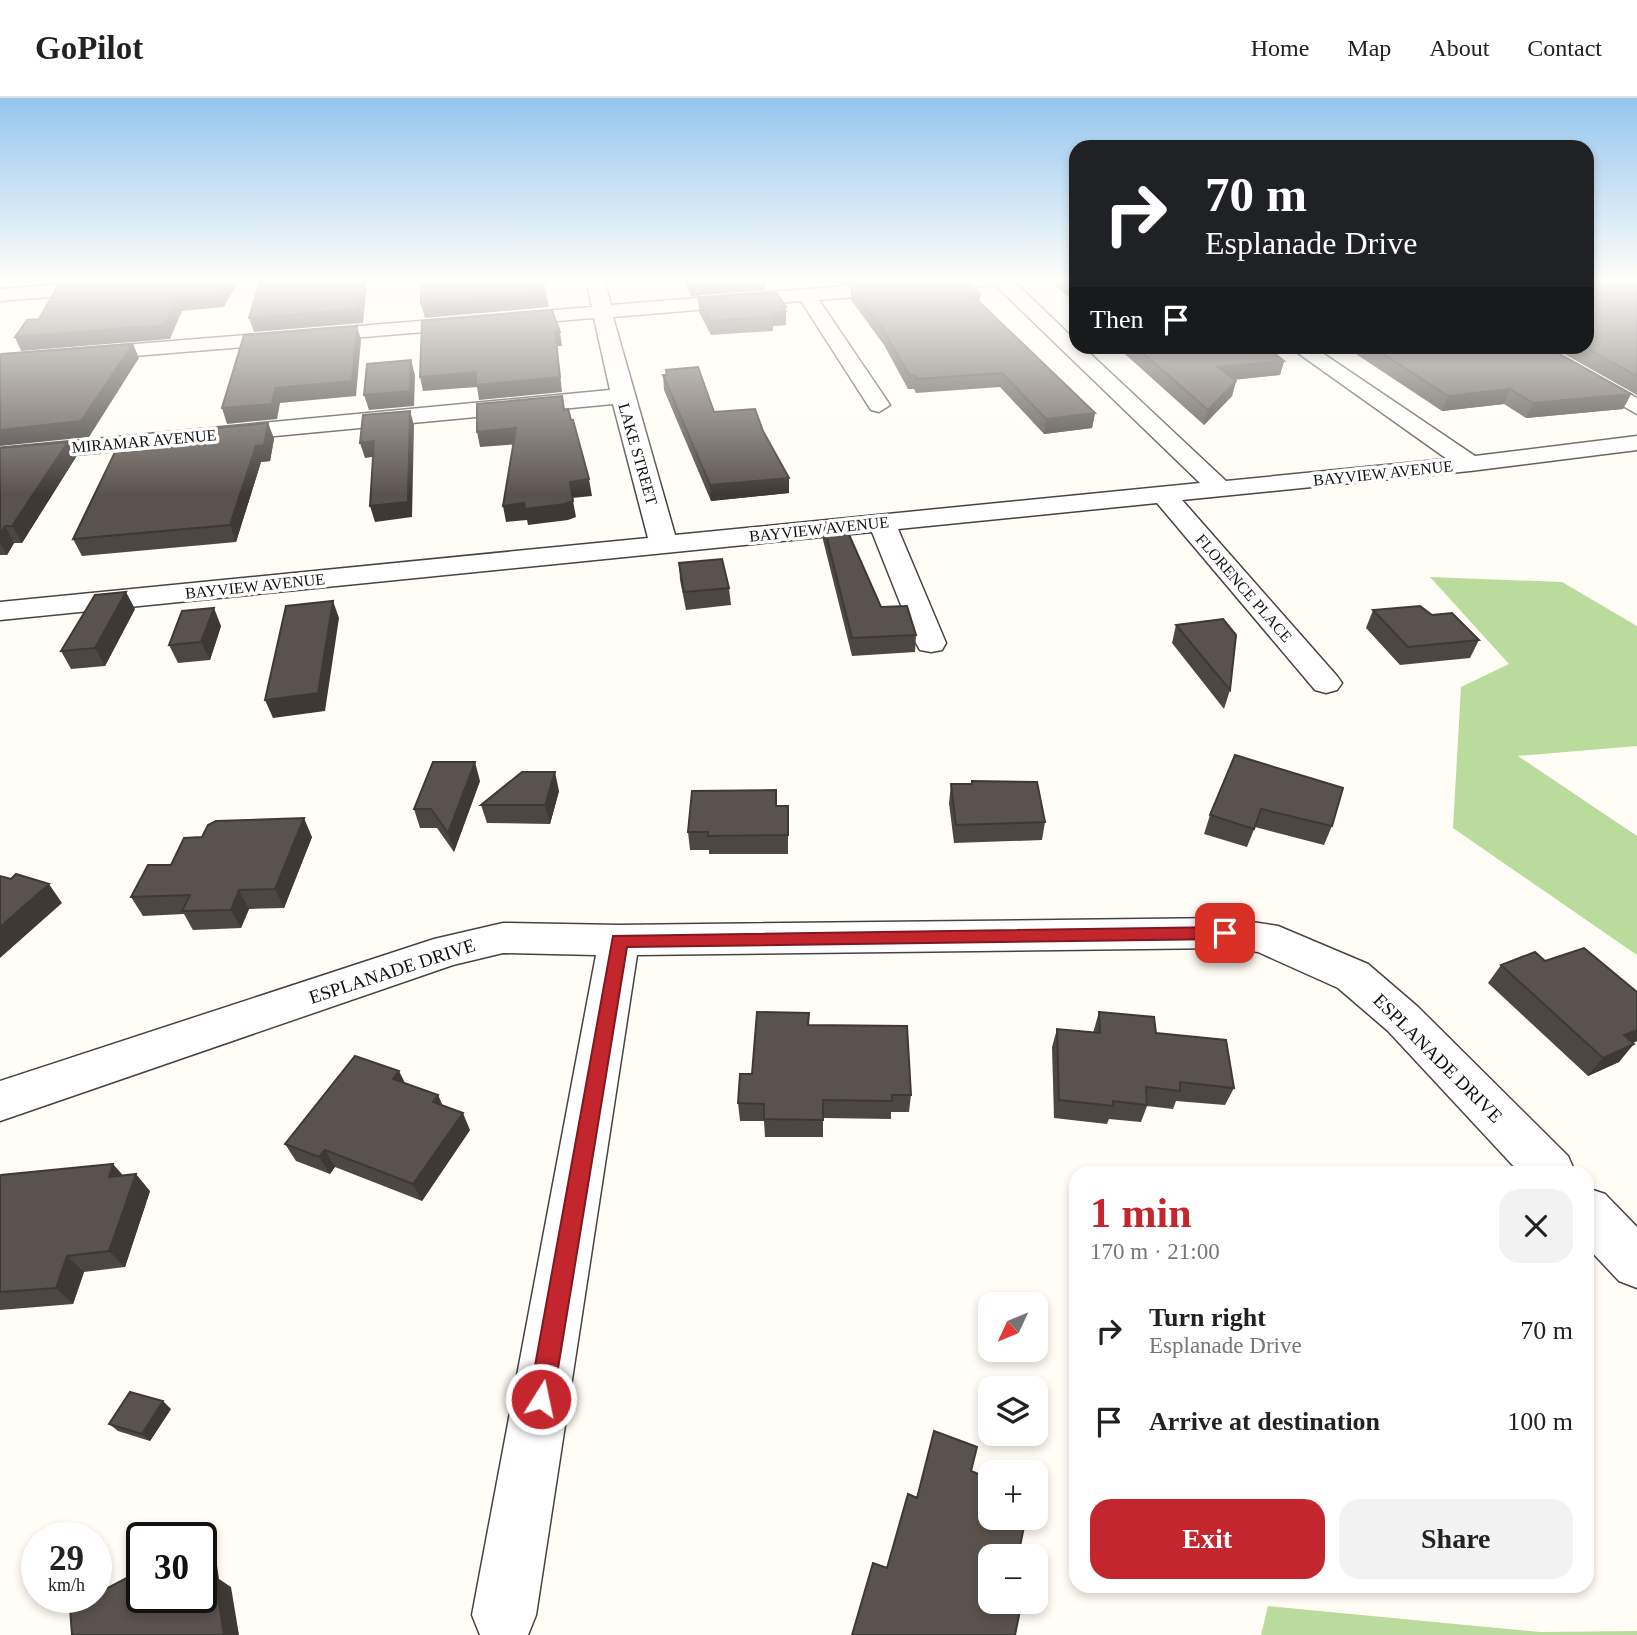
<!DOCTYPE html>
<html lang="en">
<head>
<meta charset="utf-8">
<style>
	:root { --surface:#fff; --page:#f2f2f2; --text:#222; --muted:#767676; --line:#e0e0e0; --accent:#c4262e }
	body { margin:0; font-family:Georgia,serif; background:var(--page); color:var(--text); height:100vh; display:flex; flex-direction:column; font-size:26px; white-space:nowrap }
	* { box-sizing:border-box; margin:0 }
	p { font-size:23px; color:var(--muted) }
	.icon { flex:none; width:38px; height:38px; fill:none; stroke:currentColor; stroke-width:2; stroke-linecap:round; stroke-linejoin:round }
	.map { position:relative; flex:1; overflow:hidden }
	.details { position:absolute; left:1069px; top:1068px; width:525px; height:427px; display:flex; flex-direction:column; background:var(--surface); border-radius:21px; box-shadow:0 4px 10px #0003 }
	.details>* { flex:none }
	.top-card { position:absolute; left:1069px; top:42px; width:525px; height:214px; border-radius:21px; box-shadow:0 4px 10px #0003; background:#202124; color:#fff; overflow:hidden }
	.needle { width:46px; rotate:226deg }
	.buttons { position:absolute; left:978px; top:1194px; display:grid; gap:14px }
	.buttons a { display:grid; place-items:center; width:70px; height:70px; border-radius:14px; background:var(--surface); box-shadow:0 4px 10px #0003; font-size:35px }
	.speed { position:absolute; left:21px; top:1424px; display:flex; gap:14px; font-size:35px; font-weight:700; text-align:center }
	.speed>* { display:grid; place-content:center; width:91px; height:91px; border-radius:50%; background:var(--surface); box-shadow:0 4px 10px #0003; line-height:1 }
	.speed small { font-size:18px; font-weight:400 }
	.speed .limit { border:4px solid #111; border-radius:10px; background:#fff; color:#111 }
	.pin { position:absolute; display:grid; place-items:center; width:60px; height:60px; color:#fff; margin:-30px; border-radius:14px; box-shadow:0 4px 10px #0006 }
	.me { position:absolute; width:77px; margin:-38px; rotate:10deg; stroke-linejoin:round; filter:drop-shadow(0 0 5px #0008) }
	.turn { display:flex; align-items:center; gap:24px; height:147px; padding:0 21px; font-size:32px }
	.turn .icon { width:91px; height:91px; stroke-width:2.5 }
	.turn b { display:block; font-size:49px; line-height:60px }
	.then { display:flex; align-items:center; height:66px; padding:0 21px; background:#0003; gap:14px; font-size:26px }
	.round { display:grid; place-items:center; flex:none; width:74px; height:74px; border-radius:21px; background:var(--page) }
	.overview { display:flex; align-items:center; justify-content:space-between; height:119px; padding:0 21px }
	h1 { font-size:42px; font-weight:700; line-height:52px; color:var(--accent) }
	.primary-button { display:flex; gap:14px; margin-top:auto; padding:14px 21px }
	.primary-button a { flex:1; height:80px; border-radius:21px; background:var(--accent); color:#fff; font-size:28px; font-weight:700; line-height:80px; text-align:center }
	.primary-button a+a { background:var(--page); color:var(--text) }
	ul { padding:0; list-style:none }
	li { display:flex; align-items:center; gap:21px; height:91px; padding:0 21px }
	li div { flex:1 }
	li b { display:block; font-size:26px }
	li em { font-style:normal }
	header { display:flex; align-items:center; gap:42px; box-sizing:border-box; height:98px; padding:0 35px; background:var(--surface); border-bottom:2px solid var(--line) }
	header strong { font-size:33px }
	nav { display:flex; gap:38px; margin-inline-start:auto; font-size:24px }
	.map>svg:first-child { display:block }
	.forest { fill:#b9dc9c }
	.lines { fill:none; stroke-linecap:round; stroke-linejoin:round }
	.minor-casing { stroke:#444; stroke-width:3 }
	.minor { fill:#fff; fill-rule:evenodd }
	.wall { fill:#4d4742 }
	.shaded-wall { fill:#3f3936 }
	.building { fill:#5a524d; stroke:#3f3936; stroke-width:2 }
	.route { fill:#c4262e; stroke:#7f191e; stroke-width:2 }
	.labels { text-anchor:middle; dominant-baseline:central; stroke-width:7; stroke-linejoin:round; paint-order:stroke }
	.far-street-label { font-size:16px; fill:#111; stroke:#fff }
	.street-label { font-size:19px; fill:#111; stroke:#fff }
</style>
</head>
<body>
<header>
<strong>GoPilot</strong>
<nav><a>Home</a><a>Map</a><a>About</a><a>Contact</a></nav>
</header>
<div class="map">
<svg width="1637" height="1537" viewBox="0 0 1637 1537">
	<rect width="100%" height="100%" fill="#fffdf5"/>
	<!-- forest -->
	<path class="forest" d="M1430 479 1562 484 1637 528V648L1518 658 1637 738V857L1453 730 1461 589 1509 566Z
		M1268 1508 1540 1534 1637 1533V1537H1261Z"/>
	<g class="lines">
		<!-- minor casing -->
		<g class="minor-casing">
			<path id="minor" d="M133 181H219L210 186 0 203V191Z
				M586 181H604L611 207 931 181H1012L1076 243V248H1082L1226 383 1447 361 1288 248H1312L1475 358 1637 338V352L1470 373 1182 402 1337 578 1342 585 1337 592 1326 595 1315 592 1157 405 898 431 946 545 942 552 931 554 920 552 916 545 872 434 0 522V504L648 440 613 306 0 364V350L610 292 594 220 0 269V257L592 209ZM995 187 1200 385 675 437 613 219 801 203 871 312 879 314 890 307 819 202Z
				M1518 248H1544L1637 300V316Z
				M1225 820 1278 828 1368 866 1418 909 1568 1058 1575 1074H1519L1388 933 1338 890 1258 854 1225 850 637 857 536 1517 528 1537H480L472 1517 596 857 503 855 453 867 0 1023V983L434 841 503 825 619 827Z
				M1587 1090 1605 1096 1637 1129V1190L1619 1183 1587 1149Z"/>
		</g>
		<!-- minor -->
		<use href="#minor" class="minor"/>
	</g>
	<!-- wall -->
	<path class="wall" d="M685 181H765V192L691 198 686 188Z
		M834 181H906L838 186Z
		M1048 181H1076V206Z
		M1632 181H1637V297L1550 248H1587Z
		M851 189 979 204 1095 315 1092 330 1044 336 1000 289 916 295 914 291H908L884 247 851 202Z
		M698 200 786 209V227L773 228V233L711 237 699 214Z
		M1116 248H1265L1284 263 1280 277 1234 282 1236 283 1232 298 1204 327Z
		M1344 248H1546L1631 296 1623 311 1526 320 1504 306 1442 313Z
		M666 272 714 314 763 333 789 395 711 403 664 292 663 277H666Z
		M268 325 274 341 270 363 261 364 236 444 82 458 73 441 211 344Z
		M68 344 76 359 22 445H14L7 457H0V350Z
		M823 425 881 509 916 537 915 554 852 558 823 442Z
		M679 465 729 490 731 507 686 512 680 482Z
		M135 511 105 568 71 571 61 553Z
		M1373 512 1432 517 1479 542 1470 560 1400 567 1366 530Z
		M1176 527 1230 592 1224 611 1172 545Z
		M221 528 210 562 178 565 169 547Z
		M1235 657 1332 728 1324 747 1255 729 1247 749 1204 736 1210 717Z
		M480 683 454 754 437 730H420L414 711Z
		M951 686 1045 724 1042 742 954 745 949 705Z
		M559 693 550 726 487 725 481 707Z
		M777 708H788V756H709V752H690L688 734Z
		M312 739 284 810 249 811 241 830 193 832 184 816 143 818 131 799 171 767Z
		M1545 863 1637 894V943L1633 945 1619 964 1588 978 1488 885 1501 867Z
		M1099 914 1156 935 1234 990 1225 1007 1176 1003 1173 1011 1147 1008 1141 1024 1109 1021 1107 1026 1054 1020 1052 949 1057 931 1093 935Z
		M809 927 911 997 909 1014H891V1021L823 1020V1039H765L764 1023H740L738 1005 752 976Z
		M405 985 438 997 442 1007 470 1032 422 1103 335 1069 330 1076 296 1063 285 1046Z
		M123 1077 150 1093 125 1169 84 1174 73 1206 0 1212V1079Z
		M171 1311 150 1343 118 1333 109 1326Z"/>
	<!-- shaded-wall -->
	<path class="shaded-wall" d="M72 181H93L73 183Z
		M228 181H239L224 209 182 213 170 241 21 253 15 239 178 200Z
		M362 181H367V182L363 225 254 234 249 220Z
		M727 181H765V192L691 198 690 184Z
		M546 195 549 209 425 220 421 206Z
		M980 196 979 209 972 197Z
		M783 209H786V227L773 228V219L770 215Z
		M357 228 361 242 356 298 280 305 277 321 227 326 222 310 275 290Z
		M555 234H560L562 248H557L562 294 479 302 477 289 423 293 420 279 476 274Z
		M133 246 139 260 89 339 0 348V332Z
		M411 262 415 277 414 308 369 312 364 297Z
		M1284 263 1280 277 1214 283 1218 269Z
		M1236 283 1232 298 1204 327 1208 312Z
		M1510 291 1504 306 1442 313 1448 298Z
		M1631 296 1623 311 1526 320 1533 305Z
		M410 313 414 327 412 419 375 424 370 408Z
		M1095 315 1092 330 1044 336 1046 321Z
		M268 325 274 341 270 363 261 364 236 444 230 427 256 348Z
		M516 330 519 346 480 349 477 334Z
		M374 343 378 358 365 360 360 345Z
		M68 344 76 359 22 445 12 428Z
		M789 380V395L711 403 710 387Z
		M589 381 592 398 572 400 570 384Z
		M573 403 576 419 568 422 528 427 527 422 506 424 503 408 524 405Z
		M5 428 14 445 7 457 0 444V436Z
		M126 494 135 511 105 568 95 550Z
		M333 503 339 520 325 613 273 620 265 602Z
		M214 510 221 528 210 562 201 544Z
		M475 664 480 683 454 754 448 735Z
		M555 674 559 693 550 726 545 707Z
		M304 720 312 739 284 810 275 791Z
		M49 786 62 805 0 860V829Z
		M239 792 249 811 241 830 231 812Z
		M1637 932V943L1609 955 1624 937Z
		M1634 946 1619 964 1588 978 1603 960Z
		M399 973 408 991 393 981Z
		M438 997 446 1015 433 1004Z
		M463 1015 470 1032 422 1103 413 1086Z
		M325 1052 335 1069 330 1076 319 1059Z
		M113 1066 128 1083 109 1079Z
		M136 1076 150 1093 125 1169 109 1153Z
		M67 1158 84 1174 73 1206 56 1190Z
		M163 1303 171 1311 150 1343 142 1336Z
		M201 1444 215 1454 219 1481 231 1489 239 1537H224L205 1484 201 1462Z"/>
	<!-- building -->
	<path class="building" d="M140 181H228L220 196 178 200 165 227 15 239 27 222 39 221 58 188Z
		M261 181H362L359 211 249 220Z
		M421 181H542L546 195 421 206Z
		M688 181H727L690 184Z
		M941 181H966L980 196 972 197 1095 315 1046 321 1002 275 917 281 915 277H909L884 233 851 189Z
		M1065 181H1076V191Z
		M1587 181H1631L1637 184V278L1583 248H1587Z
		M776 194 786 209H783L786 213 770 215 773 219 710 223 698 200Z
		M552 212 560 234H555L560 279 476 287V274L420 279 422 223Z
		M357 228 352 283 275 290 272 306 222 310 244 237Z
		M133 246 81 323 0 332V258L2 256Z
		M1135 248H1265L1284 263 1218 269 1236 283 1208 312Z
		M1371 248H1545L1631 296 1533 305 1510 291 1448 298Z
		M411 262 410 293 364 297 367 266Z
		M698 269 714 314 755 311 763 333 789 380 710 387 663 277H667L666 272Z
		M562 298 564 312 568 311 571 322H573L589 381 570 384 573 403 565 406 525 411 524 405 503 408 516 330 477 334V306Z
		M410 313 408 404 370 408 374 343 360 345 363 317Z
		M268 325 264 347 256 348 230 427 73 441 116 352 211 344 216 330Z
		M68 344 12 428H5L0 436V350Z
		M843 423 881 509 907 508 916 537 852 540 823 425Z
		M722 461 729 490 684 494 679 465Z
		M126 494 95 550 61 553 95 497Z
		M333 503 318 595 265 602 286 508Z
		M1420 508 1432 517 1452 515 1479 542 1408 549 1373 512Z
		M214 510 201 544 169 547 182 513Z
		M1223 521 1236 537 1230 592 1176 527Z
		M1235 657 1343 690 1332 728 1261 711 1254 731 1210 717Z
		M433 664H475L448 735 431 711H414Z
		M522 674H555L545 707H481Z
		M972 683 1037 684 1045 724 956 727 951 686H972Z
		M776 692V708H788V737L708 738V734H688L692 693Z
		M304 720 275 791 239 792 231 812 182 813 190 797 131 799 148 767H171L184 740 202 739 208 727 216 723Z
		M16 776 49 786 0 829V778L11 781Z
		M1584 850 1637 894V932L1624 937 1634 946 1603 960 1501 867 1535 854 1545 863Z
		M757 914 809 915 808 927 907 928 911 997H892V1003L823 1002V1022L764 1021V1006L738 1005 740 976H752Z
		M1099 914 1154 919 1156 935 1226 942 1234 990 1180 984V993L1146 989 1147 1007 1113 1003V1008L1059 1002 1057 931 1100 935Z
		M355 958 399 973 393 981 438 997 433 1004 463 1015 413 1086 325 1052 319 1059 285 1046Z
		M113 1066 109 1079 136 1076 109 1153 67 1158 56 1190 0 1194V1079L1 1077Z
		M130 1294 163 1303 142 1336 109 1326Z
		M934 1333 977 1349 971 1373 990 1381V1419H1026L1018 1458H990V1503H1022L1015 1537H852L873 1465 887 1470 908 1396 917 1400Z
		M201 1462 205 1484 215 1478 224 1537H72L70 1510 90 1500H96V1496L142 1472V1500H201Z"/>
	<!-- sky -->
	<linearGradient id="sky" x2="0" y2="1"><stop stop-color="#95c6ee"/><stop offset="0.46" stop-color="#fffefa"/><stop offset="1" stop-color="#fffefa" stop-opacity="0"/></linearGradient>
	<rect width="1637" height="397" fill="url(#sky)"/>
	<!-- route -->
	<path class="route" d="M1225 829 1234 835 1225 841 627 849 553 1301 549 1310 541 1313 533 1310 529 1301 613 838Z"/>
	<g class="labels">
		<!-- far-street labels -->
		<g class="far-street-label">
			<text transform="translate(144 343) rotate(-5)">MIRAMAR AVENUE</text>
			<text transform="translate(638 356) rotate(74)">LAKE STREET</text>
			<text transform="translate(1383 375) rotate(-6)">BAYVIEW AVENUE</text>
			<text transform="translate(819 431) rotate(-6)">BAYVIEW AVENUE</text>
			<text transform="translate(255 488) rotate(-6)">BAYVIEW AVENUE</text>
			<text transform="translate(1244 490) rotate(49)">FLORENCE PLACE</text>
		</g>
		<!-- street labels -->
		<g class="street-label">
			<text transform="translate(392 873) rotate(-18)">ESPLANADE DRIVE</text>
			<text transform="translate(1438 960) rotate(45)">ESPLANADE DRIVE</text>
		</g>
	</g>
</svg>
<div class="buttons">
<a><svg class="needle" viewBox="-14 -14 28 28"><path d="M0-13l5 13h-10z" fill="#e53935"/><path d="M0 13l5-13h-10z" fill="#767676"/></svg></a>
<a><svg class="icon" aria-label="layers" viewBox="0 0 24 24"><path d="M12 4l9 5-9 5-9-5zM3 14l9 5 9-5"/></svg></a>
<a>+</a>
<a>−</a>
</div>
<div class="speed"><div>29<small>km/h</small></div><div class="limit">30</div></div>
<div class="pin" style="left:1225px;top:835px;background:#d93025"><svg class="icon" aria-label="arrive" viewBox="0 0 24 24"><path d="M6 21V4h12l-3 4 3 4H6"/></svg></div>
<svg class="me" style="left:541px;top:1301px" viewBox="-20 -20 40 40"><circle r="17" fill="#c4262e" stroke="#fff" stroke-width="3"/><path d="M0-11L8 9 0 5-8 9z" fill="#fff"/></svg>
<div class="top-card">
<div class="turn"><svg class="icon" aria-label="right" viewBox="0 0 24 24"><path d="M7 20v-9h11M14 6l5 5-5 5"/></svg><div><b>70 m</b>Esplanade Drive</div></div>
<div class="then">Then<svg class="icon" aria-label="arrive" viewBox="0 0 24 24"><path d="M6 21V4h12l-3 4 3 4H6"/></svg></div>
</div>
<section class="details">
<div class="overview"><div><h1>1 min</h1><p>170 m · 21:00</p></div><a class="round"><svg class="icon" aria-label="close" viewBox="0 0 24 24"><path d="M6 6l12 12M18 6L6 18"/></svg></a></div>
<ul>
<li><svg class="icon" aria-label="right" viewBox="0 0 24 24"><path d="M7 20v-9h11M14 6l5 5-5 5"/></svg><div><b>Turn right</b><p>Esplanade Drive</p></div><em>70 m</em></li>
<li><svg class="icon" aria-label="arrive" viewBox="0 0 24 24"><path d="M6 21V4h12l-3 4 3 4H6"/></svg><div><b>Arrive at destination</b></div><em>100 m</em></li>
</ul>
<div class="primary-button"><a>Exit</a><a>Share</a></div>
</section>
</div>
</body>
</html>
